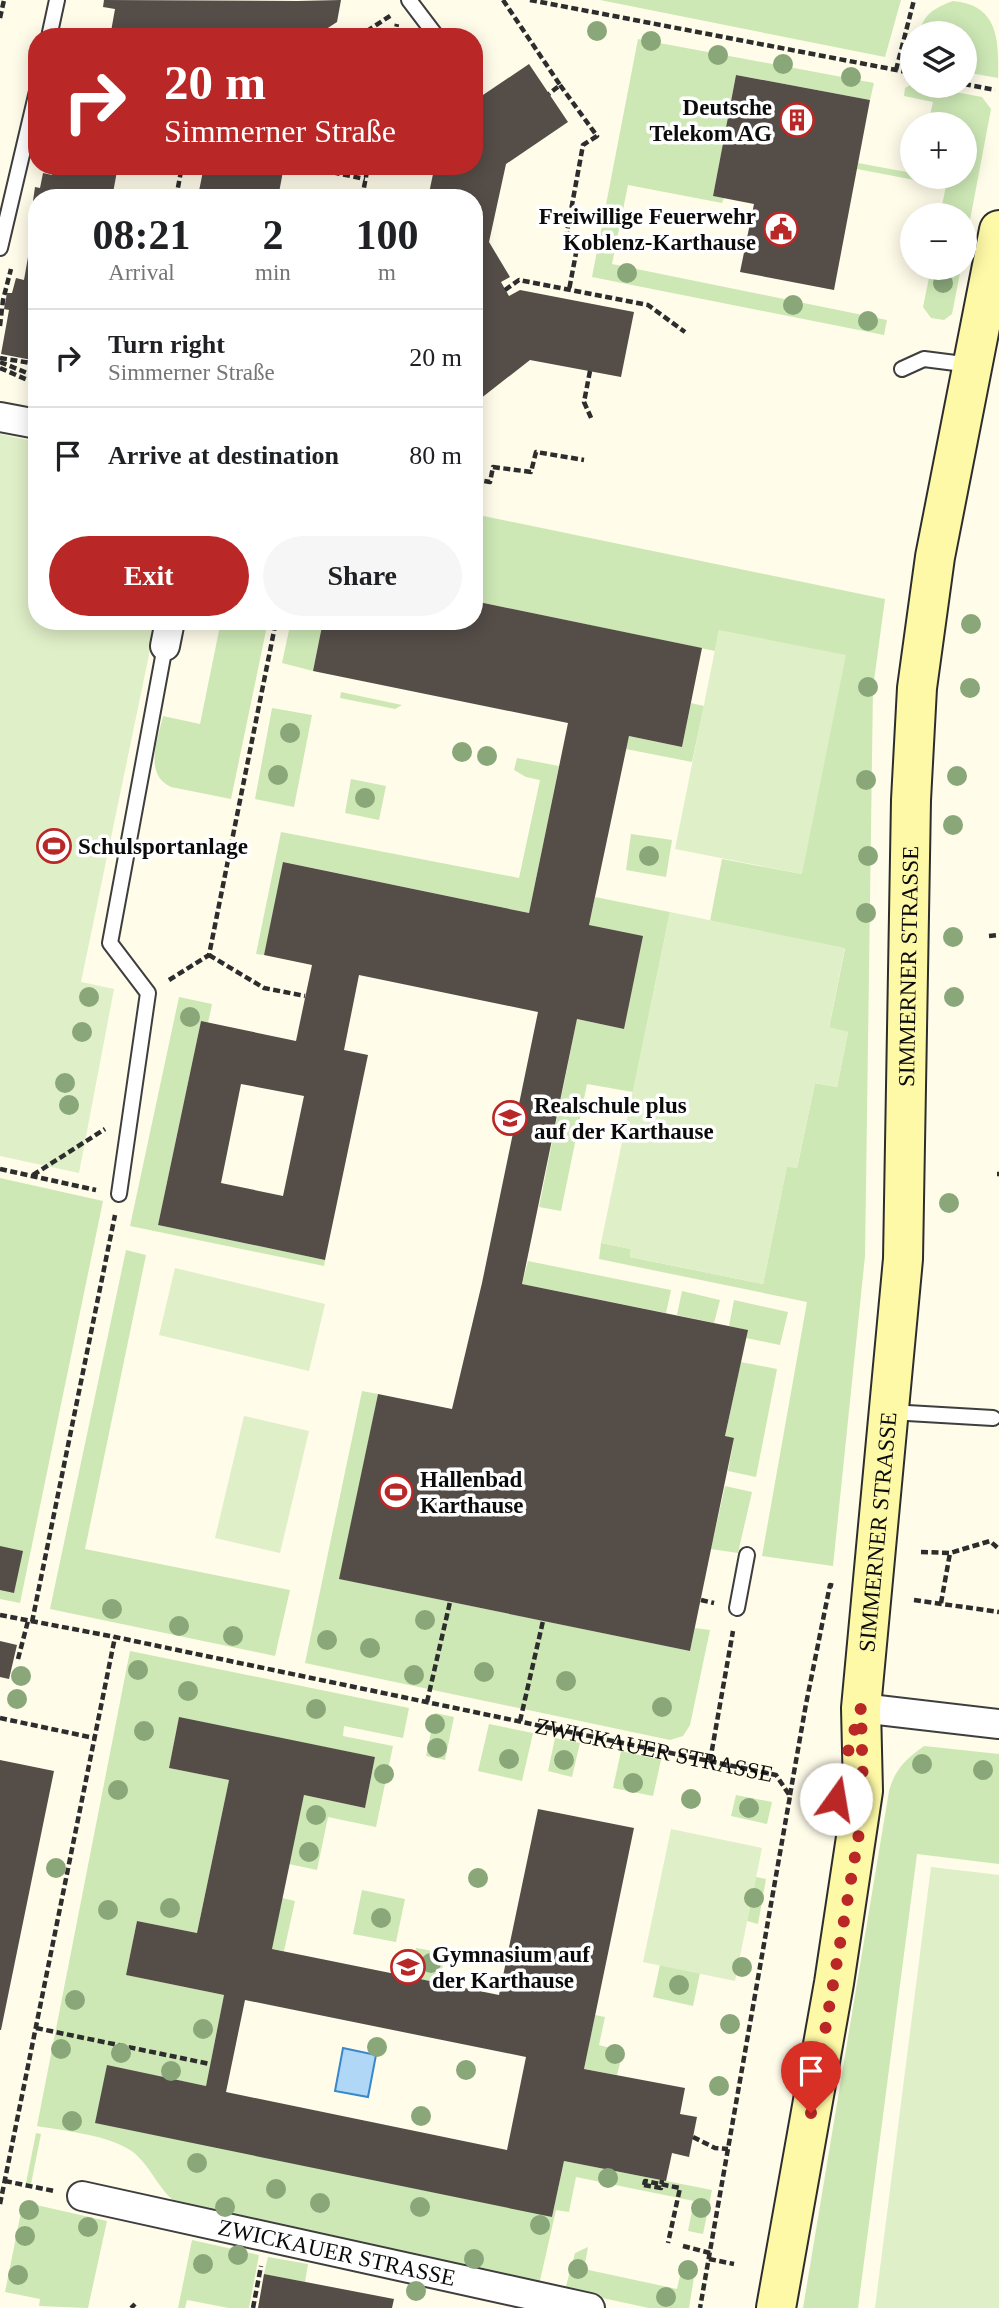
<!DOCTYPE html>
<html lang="en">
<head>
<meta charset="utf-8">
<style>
	:root { --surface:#fff; --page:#f6f6f6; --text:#202124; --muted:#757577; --line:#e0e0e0; --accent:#b92726 }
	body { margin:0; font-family:Georgia,serif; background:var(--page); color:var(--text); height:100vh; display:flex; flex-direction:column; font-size:26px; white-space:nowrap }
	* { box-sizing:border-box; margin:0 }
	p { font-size:23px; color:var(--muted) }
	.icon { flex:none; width:38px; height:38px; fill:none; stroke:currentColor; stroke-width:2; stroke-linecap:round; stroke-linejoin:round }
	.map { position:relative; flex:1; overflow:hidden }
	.details { position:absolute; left:28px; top:189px; width:455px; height:441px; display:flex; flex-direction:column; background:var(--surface); border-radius:28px; box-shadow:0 4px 18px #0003 }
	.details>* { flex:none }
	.hud { position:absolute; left:28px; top:28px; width:455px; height:147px; border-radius:28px; box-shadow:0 4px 18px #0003; background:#b92726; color:#fff; overflow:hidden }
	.fabs { position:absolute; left:900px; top:21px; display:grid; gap:14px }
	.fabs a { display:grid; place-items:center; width:77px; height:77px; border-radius:50%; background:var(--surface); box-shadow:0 4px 18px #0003; font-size:35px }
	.pin { position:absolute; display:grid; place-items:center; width:60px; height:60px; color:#fff; margin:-72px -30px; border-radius:50% 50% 50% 0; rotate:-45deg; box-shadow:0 0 7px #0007 }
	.pin .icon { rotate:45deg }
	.me { position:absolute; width:77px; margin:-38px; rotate:13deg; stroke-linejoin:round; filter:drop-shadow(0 0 5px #0008) }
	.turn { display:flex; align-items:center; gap:24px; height:147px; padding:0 21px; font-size:32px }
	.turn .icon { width:91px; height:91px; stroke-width:2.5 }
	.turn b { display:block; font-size:49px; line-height:60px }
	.eta { display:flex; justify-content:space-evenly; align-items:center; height:119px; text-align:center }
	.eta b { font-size:42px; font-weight:700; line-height:49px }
	.action { display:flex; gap:14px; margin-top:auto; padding:14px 21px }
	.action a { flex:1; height:80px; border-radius:42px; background:var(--accent); color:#fff; font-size:28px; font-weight:700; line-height:80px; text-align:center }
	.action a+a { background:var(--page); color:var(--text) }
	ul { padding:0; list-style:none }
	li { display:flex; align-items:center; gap:21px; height:98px; padding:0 21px; border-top:2px solid var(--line) }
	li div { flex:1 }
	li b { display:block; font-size:26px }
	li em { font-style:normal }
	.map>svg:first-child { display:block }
	.green { fill:#cde8b5 }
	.pitch { fill:#dfefc7 }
	.water { fill:#b0d7f5; stroke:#3888cb; stroke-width:2 }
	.building { fill:#544d48; fill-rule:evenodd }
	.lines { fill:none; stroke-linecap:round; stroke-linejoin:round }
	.lane-casing { stroke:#3e3e3e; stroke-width:18 }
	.street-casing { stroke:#3e3e3e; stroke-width:32 }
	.secondary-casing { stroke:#2d2d2d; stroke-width:42 }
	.path { stroke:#2d2d2d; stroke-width:4.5; stroke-dasharray:7 3.5; stroke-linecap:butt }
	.lane { stroke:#fff; stroke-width:14 }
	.street { stroke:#fff; stroke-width:28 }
	.secondary { stroke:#fef9a6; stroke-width:38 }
	.path-bridge { stroke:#2d2d2d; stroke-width:4.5; stroke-dasharray:7 3.5; stroke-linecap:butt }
	.tree { fill:#89a779 }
	.route { stroke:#b92726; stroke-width:12; stroke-dasharray:0 21.6 }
	.labels { text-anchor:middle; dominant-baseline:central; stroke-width:7; stroke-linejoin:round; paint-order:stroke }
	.poi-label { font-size:23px; font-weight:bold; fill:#0b0b0b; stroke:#fff; text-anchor:start }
	.street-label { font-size:23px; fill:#0b0b0b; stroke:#fff }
</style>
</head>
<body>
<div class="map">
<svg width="999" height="2308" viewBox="0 0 999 2308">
	<rect width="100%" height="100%" fill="#fffcea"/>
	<!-- green -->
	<path class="green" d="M600 0H901L885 57Z
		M953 1C998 5 999 39 998 78L964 72V33H919C924 14 934 8 953 1Z
		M638 39 874 83 870 100 736 75 713 196 724 198 722 203 628 185 612 264 887 320 884 335 592 277Z
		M912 84 982 97 991 109 964 252V215H940L946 186 857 169 858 163 912 173V177H964V124H928L933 102 904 96 905 88Z
		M931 268H961L952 314 944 320 931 318 923 307Z
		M474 514 885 599 873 688 865 1256 833 1566 762 1556 807 1302 599 1259 601 1243 631 1249 630 1257 763 1284 787 1166 797 1168 815 1083 837 1087 848 1032 829 1028 845 949 710 921 722 859 802 874 719 630 715 651 474 601Z
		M221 621H268L231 799 171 787C143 774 158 739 163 716L200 724Z
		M291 621H323L313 671 282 663Z
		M341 692 402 705 395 709 340 698Z
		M691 703 704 706 692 762 626 749 629 736 682 747Z
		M272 708 312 715 294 807 255 799Z
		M517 758 559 766 529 913 284 862 264 955 256 954 281 832 519 878 540 780 526 777 514 770Z
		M351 779 386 786 379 820 345 813Z
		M631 834 672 840 666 877 626 870Z
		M595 897 670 912 633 1092 587 1084 561 1211 539 1207 577 1019 624 1029 589 925Z
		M179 997 212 1004 208 1023 201 1021 158 1225 325 1260 324 1266 130 1226Z
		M0 1178 103 1201 20 1603 0 1599Z
		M126 1250 146 1255 85 1549 290 1590 275 1656 50 1609Z
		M528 1261 671 1290 666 1313 522 1284Z
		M682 1291 720 1300 714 1323 677 1315Z
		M734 1300 788 1312 780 1345 746 1338 747 1330 729 1326Z
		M741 1362 777 1369 756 1477 728 1471 734 1439 725 1436Z
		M362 1391 378 1394 340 1579 690 1651 695 1628 710 1630 690 1725 683 1736 670 1740 305 1663Z
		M725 1486 752 1492 738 1553 711 1549Z
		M130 1651 409 1708 403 1738 344 1726 343 1736 393 1746 376 1827 328 1817 317 1870 289 1864 304 1795 365 1808 375 1757 179 1718 169 1768 229 1780 197 1933 137 1921 126 1975 224 1995 206 2086 107 2066 552 2217 564 2161 712 2190 703 2234 688 2231 694 2201 576 2177 569 2212 556 2210 539 2285 181 2205C162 2197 152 2167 133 2152 110 2135 65 2131 37 2126Z
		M435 1713 454 1717 445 1760 426 1756Z
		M489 1724 533 1733 522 1781 478 1771Z
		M555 1738 580 1743 572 1777 548 1771Z
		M924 1746 999 1754V1864L917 1854 858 2308H803L889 1791C895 1769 906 1759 924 1746Z
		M621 1751 661 1760 653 1796 613 1788Z
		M736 1795 772 1802 767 1824 731 1816Z
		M756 1877 766 1879 758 1924 747 1921Z
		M362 1890 405 1899 396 1942 353 1934Z
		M282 1898 295 1901 284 1951 272 1949Z
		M416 1948 445 1953 440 1983 411 1977Z
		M660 1965 700 1973 693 2006 653 1997Z
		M595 2015 605 2017 599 2045 623 2051 617 2075 584 2069Z
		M36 2133 41 2134 31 2184 26 2183Z
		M23 2202 107 2221 88 2308 39 2306 40 2299 5 2292Z
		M192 2240 259 2255 249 2308H229L187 2300 185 2308H178Z
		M588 2247 584 2269 677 2289 683 2262 696 2265 689 2308H649L565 2290 575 2253Z
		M268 2257 308 2264 305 2282 264 2274Z"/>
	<!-- pitch -->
	<path class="pitch" d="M0 434 37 442V621H156L81 982 114 989 79 1173 0 1156Z
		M719 630 846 655 802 874 675 849Z
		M670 912 845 948 829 1027 848 1032 837 1087 815 1083 797 1168 787 1167 763 1284 630 1257 631 1249 601 1243Z
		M175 1268 325 1304 309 1371 159 1335Z
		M244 1416 309 1431 280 1553 215 1538Z
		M671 1829 762 1848 735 1981 643 1962Z
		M931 1867 999 1875V2308H875Z"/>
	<!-- water -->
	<path class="water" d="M343 2048 376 2055 368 2097 335 2091Z"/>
	<!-- building -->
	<path class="building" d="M104 0 298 1 341 0 337 22 314 37H110L115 9 103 7Z
		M529 64 568 122 506 164 489 242 510 277 501 282 509 296 520 290 634 312 621 377 530 360 480 399 474 424V198H428L433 174 425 173 427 166H474V101Z
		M736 75 870 100 834 290 740 272 754 204 713 196Z
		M53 166H118L112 198H37V202L33 201 35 187 40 188 43 173 52 175Z
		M204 166H284L278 198H177L178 192 198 196Z
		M35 217H37V361L1 354 9 310 4 309 7 293H12L16 278 24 280Z
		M474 601 702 648 682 747 629 736 589 925 643 936 624 1029 577 1019 522 1284 748 1330 725 1436 734 1438 690 1651 339 1579 378 1394 452 1409 482 1283 538 1012 359 975 344 1050 368 1055 325 1260 158 1225 201 1021 296 1041 312 965 264 955 283 862 529 913 568 723 313 671 323 621H474ZM241 1084 304 1096 283 1196 221 1183Z
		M0 1546 23 1551 14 1593 0 1590Z
		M0 1641 17 1645 9 1679 0 1677Z
		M179 1717 375 1757 365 1808 304 1795 272 1949 499 1995 538 1809 634 1828 584 2069 685 2088 680 2114 697 2117 689 2157 672 2153 666 2181 564 2161 552 2217 95 2123 107 2065 206 2086 224 1995 126 1975 137 1921 197 1933 229 1780 169 1768ZM245 2000 526 2057 507 2150 226 2092Z
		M0 1760 54 1771 1 2030H0Z
		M264 2274 394 2299 392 2308H258Z"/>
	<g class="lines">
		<!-- lane casing -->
		<g class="lane-casing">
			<path id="lane" d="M409 0 437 37
				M49 37 57 0
				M0 248 37 91
				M902 369 924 359 971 365
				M119 1194 148 993 110 943 165 646
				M890 1412 993 1418
				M737 1608 747 1555"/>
		</g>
		<!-- street casing -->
		<g class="street-casing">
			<g id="street">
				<path d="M0 417 37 424"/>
				<path d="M165 646 170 621"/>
				<path d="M861 1708 999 1724"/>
				<path id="s2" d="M82 2196 590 2308"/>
			</g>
		</g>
		<!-- secondary casing -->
		<g class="secondary-casing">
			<g id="secondary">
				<path id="s3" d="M776 2308 834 1983 863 1791 861 1708 903 1259 911 800 917 688 935 557 999 230"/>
			</g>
		</g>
		<!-- path -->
		<g class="path">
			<path d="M503 0 560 85 549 94"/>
			<path d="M530 0 912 73"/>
			<path d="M0 18 4 0"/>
			<path d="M358 37 393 14"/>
			<path d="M394 37 397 24"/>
			<path d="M896 70 914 0"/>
			<path d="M964 84 995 90"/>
			<path d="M560 85 597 136 583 145 567 232 577 248 569 290"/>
			<path d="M302 166 365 179"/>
			<path d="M176 198 182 166"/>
			<path d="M362 198 368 166"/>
			<path d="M505 290 519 280 648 305 685 332"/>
			<path d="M0 326 3 300 11 269"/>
			<path d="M0 358 37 364"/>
			<path d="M0 362 37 377"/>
			<path d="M0 368 37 384"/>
			<path d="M590 371 584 402 592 420"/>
			<path d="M474 479 490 482 493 467 531 472 536 452 584 460"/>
			<path d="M989 936 999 935"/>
			<path d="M209 955 264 988 305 996"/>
			<path d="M169 980 209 955 276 621"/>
			<path d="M0 1169 96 1190"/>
			<path d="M997 1174H999"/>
			<path d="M33 1175 105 1129"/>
			<path d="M921 1552 950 1553 990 1541 999 1549"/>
			<path d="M701 1600 714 1603"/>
			<path d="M914 1600 999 1612"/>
			<path d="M941 1603 950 1553"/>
			<path id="s1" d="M0 1615 115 1637 776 1775 790 1796 700 2308"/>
			<path d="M32 1622 115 1215"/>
			<path d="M18 1659 28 1621"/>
			<path d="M427 1702 450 1602"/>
			<path d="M0 1718 94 1738"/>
			<path d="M520 1721 543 1621"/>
			<path d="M710 1761 733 1631"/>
			<path d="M790 1795 806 1704 830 1585 835 1586"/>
			<path d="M36 2028 210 2064"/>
			<path d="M693 2137 715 2148 728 2149"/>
			<path d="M5 2181 54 2191"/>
			<path d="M644 2185 645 2181 680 2188 668 2243"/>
			<path d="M0 2204 115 1637"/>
			<path d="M683 2246 710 2253"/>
			<path d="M709 2259 734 2264"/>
			<path d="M131 2308 135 2304"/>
			<path d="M253 2308 261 2266"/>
		</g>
		<!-- lane -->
		<use href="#lane" class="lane"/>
		<!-- street -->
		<use href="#street" class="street"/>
		<!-- secondary -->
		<use href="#secondary" class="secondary"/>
		<!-- path-bridge -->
		<path class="path-bridge" d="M644 2185 661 2188 662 2180"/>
	</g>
	<!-- trees -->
	<g class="tree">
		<circle cx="597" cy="31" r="10"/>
		<circle cx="651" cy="41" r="10"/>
		<circle cx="718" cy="55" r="10"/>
		<circle cx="783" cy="64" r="10"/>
		<circle cx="851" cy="77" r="10"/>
		<circle cx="627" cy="273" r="10"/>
		<circle cx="943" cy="283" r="10"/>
		<circle cx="793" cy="305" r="10"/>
		<circle cx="868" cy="321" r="10"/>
		<circle cx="971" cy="624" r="10"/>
		<circle cx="868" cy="687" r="10"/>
		<circle cx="970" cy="688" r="10"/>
		<circle cx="290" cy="733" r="10"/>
		<circle cx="462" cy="752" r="10"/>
		<circle cx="487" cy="756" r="10"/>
		<circle cx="278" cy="775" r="10"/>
		<circle cx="957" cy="776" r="10"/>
		<circle cx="866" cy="780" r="10"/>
		<circle cx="365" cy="798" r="10"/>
		<circle cx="953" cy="825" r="10"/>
		<circle cx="649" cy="856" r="10"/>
		<circle cx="868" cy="856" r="10"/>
		<circle cx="866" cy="913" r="10"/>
		<circle cx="953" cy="937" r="10"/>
		<circle cx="89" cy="997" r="10"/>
		<circle cx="954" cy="997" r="10"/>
		<circle cx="190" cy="1017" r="10"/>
		<circle cx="82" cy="1032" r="10"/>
		<circle cx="65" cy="1083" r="10"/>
		<circle cx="69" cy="1105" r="10"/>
		<circle cx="949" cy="1203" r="10"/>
		<circle cx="112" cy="1609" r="10"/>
		<circle cx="425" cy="1620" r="10"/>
		<circle cx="179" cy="1626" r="10"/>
		<circle cx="233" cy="1636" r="10"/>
		<circle cx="327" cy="1640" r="10"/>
		<circle cx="370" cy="1648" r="10"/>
		<circle cx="138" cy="1670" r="10"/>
		<circle cx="484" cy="1672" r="10"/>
		<circle cx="414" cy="1675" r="10"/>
		<circle cx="21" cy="1676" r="10"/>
		<circle cx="566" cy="1681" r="10"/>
		<circle cx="188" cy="1691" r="10"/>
		<circle cx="17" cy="1699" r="10"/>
		<circle cx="662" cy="1707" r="10"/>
		<circle cx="316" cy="1709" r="10"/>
		<circle cx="435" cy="1724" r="10"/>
		<circle cx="144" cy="1731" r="10"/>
		<circle cx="437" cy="1748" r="10"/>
		<circle cx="509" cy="1759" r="10"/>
		<circle cx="564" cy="1760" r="10"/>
		<circle cx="922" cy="1764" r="10"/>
		<circle cx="983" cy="1770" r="10"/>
		<circle cx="384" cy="1774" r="10"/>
		<circle cx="633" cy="1783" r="10"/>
		<circle cx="118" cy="1790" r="10"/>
		<circle cx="691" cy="1799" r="10"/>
		<circle cx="749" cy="1808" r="10"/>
		<circle cx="316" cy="1815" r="10"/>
		<circle cx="309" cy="1852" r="10"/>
		<circle cx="56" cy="1868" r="10"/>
		<circle cx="478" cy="1878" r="10"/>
		<circle cx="754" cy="1898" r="10"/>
		<circle cx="170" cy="1908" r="10"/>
		<circle cx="108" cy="1910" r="10"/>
		<circle cx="381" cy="1918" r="10"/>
		<circle cx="431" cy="1963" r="10"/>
		<circle cx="742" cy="1967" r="10"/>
		<circle cx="679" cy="1985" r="10"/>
		<circle cx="75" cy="2000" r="10"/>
		<circle cx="730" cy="2024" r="10"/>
		<circle cx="203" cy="2029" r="10"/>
		<circle cx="377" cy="2047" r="10"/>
		<circle cx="61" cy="2049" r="10"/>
		<circle cx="121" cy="2053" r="10"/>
		<circle cx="615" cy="2054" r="10"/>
		<circle cx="466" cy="2070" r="10"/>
		<circle cx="171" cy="2071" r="10"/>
		<circle cx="719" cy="2086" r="10"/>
		<circle cx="421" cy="2116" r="10"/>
		<circle cx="72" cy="2121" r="10"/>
		<circle cx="197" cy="2163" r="10"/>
		<circle cx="608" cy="2178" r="10"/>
		<circle cx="276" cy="2189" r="10"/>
		<circle cx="320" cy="2203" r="10"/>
		<circle cx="225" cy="2207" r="10"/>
		<circle cx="420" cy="2207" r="10"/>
		<circle cx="701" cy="2208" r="10"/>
		<circle cx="29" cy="2210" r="10"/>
		<circle cx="540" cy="2225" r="10"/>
		<circle cx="88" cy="2227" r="10"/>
		<circle cx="25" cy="2236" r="10"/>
		<circle cx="238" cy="2255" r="10"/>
		<circle cx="474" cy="2259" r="10"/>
		<circle cx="203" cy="2264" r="10"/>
		<circle cx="578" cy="2269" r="10"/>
		<circle cx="688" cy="2270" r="10"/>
		<circle cx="18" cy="2275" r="10"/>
		<circle cx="416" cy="2291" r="10"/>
		<circle cx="666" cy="2297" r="10"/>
	</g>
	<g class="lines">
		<!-- route -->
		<path class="route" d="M811 2113 860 1827 863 1791 861 1708 839 1782 836 1799"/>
	</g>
	<!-- icons -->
	<defs>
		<g id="building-ring" transform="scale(1.75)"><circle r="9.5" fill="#fff" stroke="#b92726" stroke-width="1.5"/><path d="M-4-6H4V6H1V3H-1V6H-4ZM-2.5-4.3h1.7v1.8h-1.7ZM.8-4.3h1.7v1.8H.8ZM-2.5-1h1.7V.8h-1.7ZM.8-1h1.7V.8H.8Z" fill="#b92726"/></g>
		<g id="civic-ring" transform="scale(1.75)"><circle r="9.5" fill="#fff" stroke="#b92726" stroke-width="1.5"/><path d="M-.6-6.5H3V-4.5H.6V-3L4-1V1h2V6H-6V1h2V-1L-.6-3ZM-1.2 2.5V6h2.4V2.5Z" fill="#b92726"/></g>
		<g id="stadium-ring" transform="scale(1.75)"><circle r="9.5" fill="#fff" stroke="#b92726" stroke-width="1.5"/><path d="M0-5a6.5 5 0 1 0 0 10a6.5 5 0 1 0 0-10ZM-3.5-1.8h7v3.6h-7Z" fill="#b92726"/></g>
		<g id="school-ring" transform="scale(1.75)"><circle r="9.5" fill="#fff" stroke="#b92726" stroke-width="1.5"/><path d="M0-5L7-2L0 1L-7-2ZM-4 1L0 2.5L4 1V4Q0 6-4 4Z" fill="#b92726"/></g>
	</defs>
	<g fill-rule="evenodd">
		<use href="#building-ring" x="797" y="120"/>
		<use href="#civic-ring" x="781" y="229"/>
		<use href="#stadium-ring" x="54" y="846"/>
		<use href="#school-ring" x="510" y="1118"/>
		<use href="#stadium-ring" x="396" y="1492"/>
		<use href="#school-ring" x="408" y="1967"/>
	</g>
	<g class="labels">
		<!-- poi labels -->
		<g class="poi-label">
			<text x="772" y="107" text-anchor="end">Deutsche<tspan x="772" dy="26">Telekom AG</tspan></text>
			<text x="756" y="216" text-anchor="end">Freiwillige Feuerwehr<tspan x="756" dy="26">Koblenz-Karthause</tspan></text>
			<text x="78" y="846">Schulsportanlage</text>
			<text x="534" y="1105">Realschule plus<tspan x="534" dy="26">auf der Karthause</tspan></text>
			<text x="420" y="1479">Hallenbad<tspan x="420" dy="26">Karthause</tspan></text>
			<text x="432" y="1954">Gymnasium auf<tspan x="432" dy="26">der Karthause</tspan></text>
		</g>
		<!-- street labels -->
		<g class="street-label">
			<text stroke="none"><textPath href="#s3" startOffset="1351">SIMMERNER STRASSE</textPath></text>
			<text stroke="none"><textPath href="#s3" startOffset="784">SIMMERNER STRASSE</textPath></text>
			<text stroke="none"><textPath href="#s1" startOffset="668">ZWICKAUER STRASSE</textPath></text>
			<text stroke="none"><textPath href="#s2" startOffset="261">ZWICKAUER STRASSE</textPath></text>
		</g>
	</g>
</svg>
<div class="fabs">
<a><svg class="icon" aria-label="layers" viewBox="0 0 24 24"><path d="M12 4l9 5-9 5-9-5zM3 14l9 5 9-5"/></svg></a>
<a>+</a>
<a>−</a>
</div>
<div class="pin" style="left:811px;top:2113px;background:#d93025"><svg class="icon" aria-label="arrive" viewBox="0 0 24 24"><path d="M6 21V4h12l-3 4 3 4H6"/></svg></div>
<svg class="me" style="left:836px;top:1799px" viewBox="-20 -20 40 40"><circle r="19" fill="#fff"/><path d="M0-13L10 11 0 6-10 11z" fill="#b92726"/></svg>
<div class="hud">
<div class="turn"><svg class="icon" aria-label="right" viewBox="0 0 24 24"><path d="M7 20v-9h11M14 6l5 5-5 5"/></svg><div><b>20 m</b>Simmerner Straße</div></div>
</div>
<section class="details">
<div class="eta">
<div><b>08:21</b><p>Arrival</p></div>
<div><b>2</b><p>min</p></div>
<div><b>100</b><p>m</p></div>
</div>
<ul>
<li><svg class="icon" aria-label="right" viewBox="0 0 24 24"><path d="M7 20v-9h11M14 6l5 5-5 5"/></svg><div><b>Turn right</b><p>Simmerner Straße</p></div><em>20 m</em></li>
<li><svg class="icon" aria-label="arrive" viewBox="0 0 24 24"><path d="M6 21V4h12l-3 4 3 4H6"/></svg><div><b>Arrive at destination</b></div><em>80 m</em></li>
</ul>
<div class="action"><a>Exit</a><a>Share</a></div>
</section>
</div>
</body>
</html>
